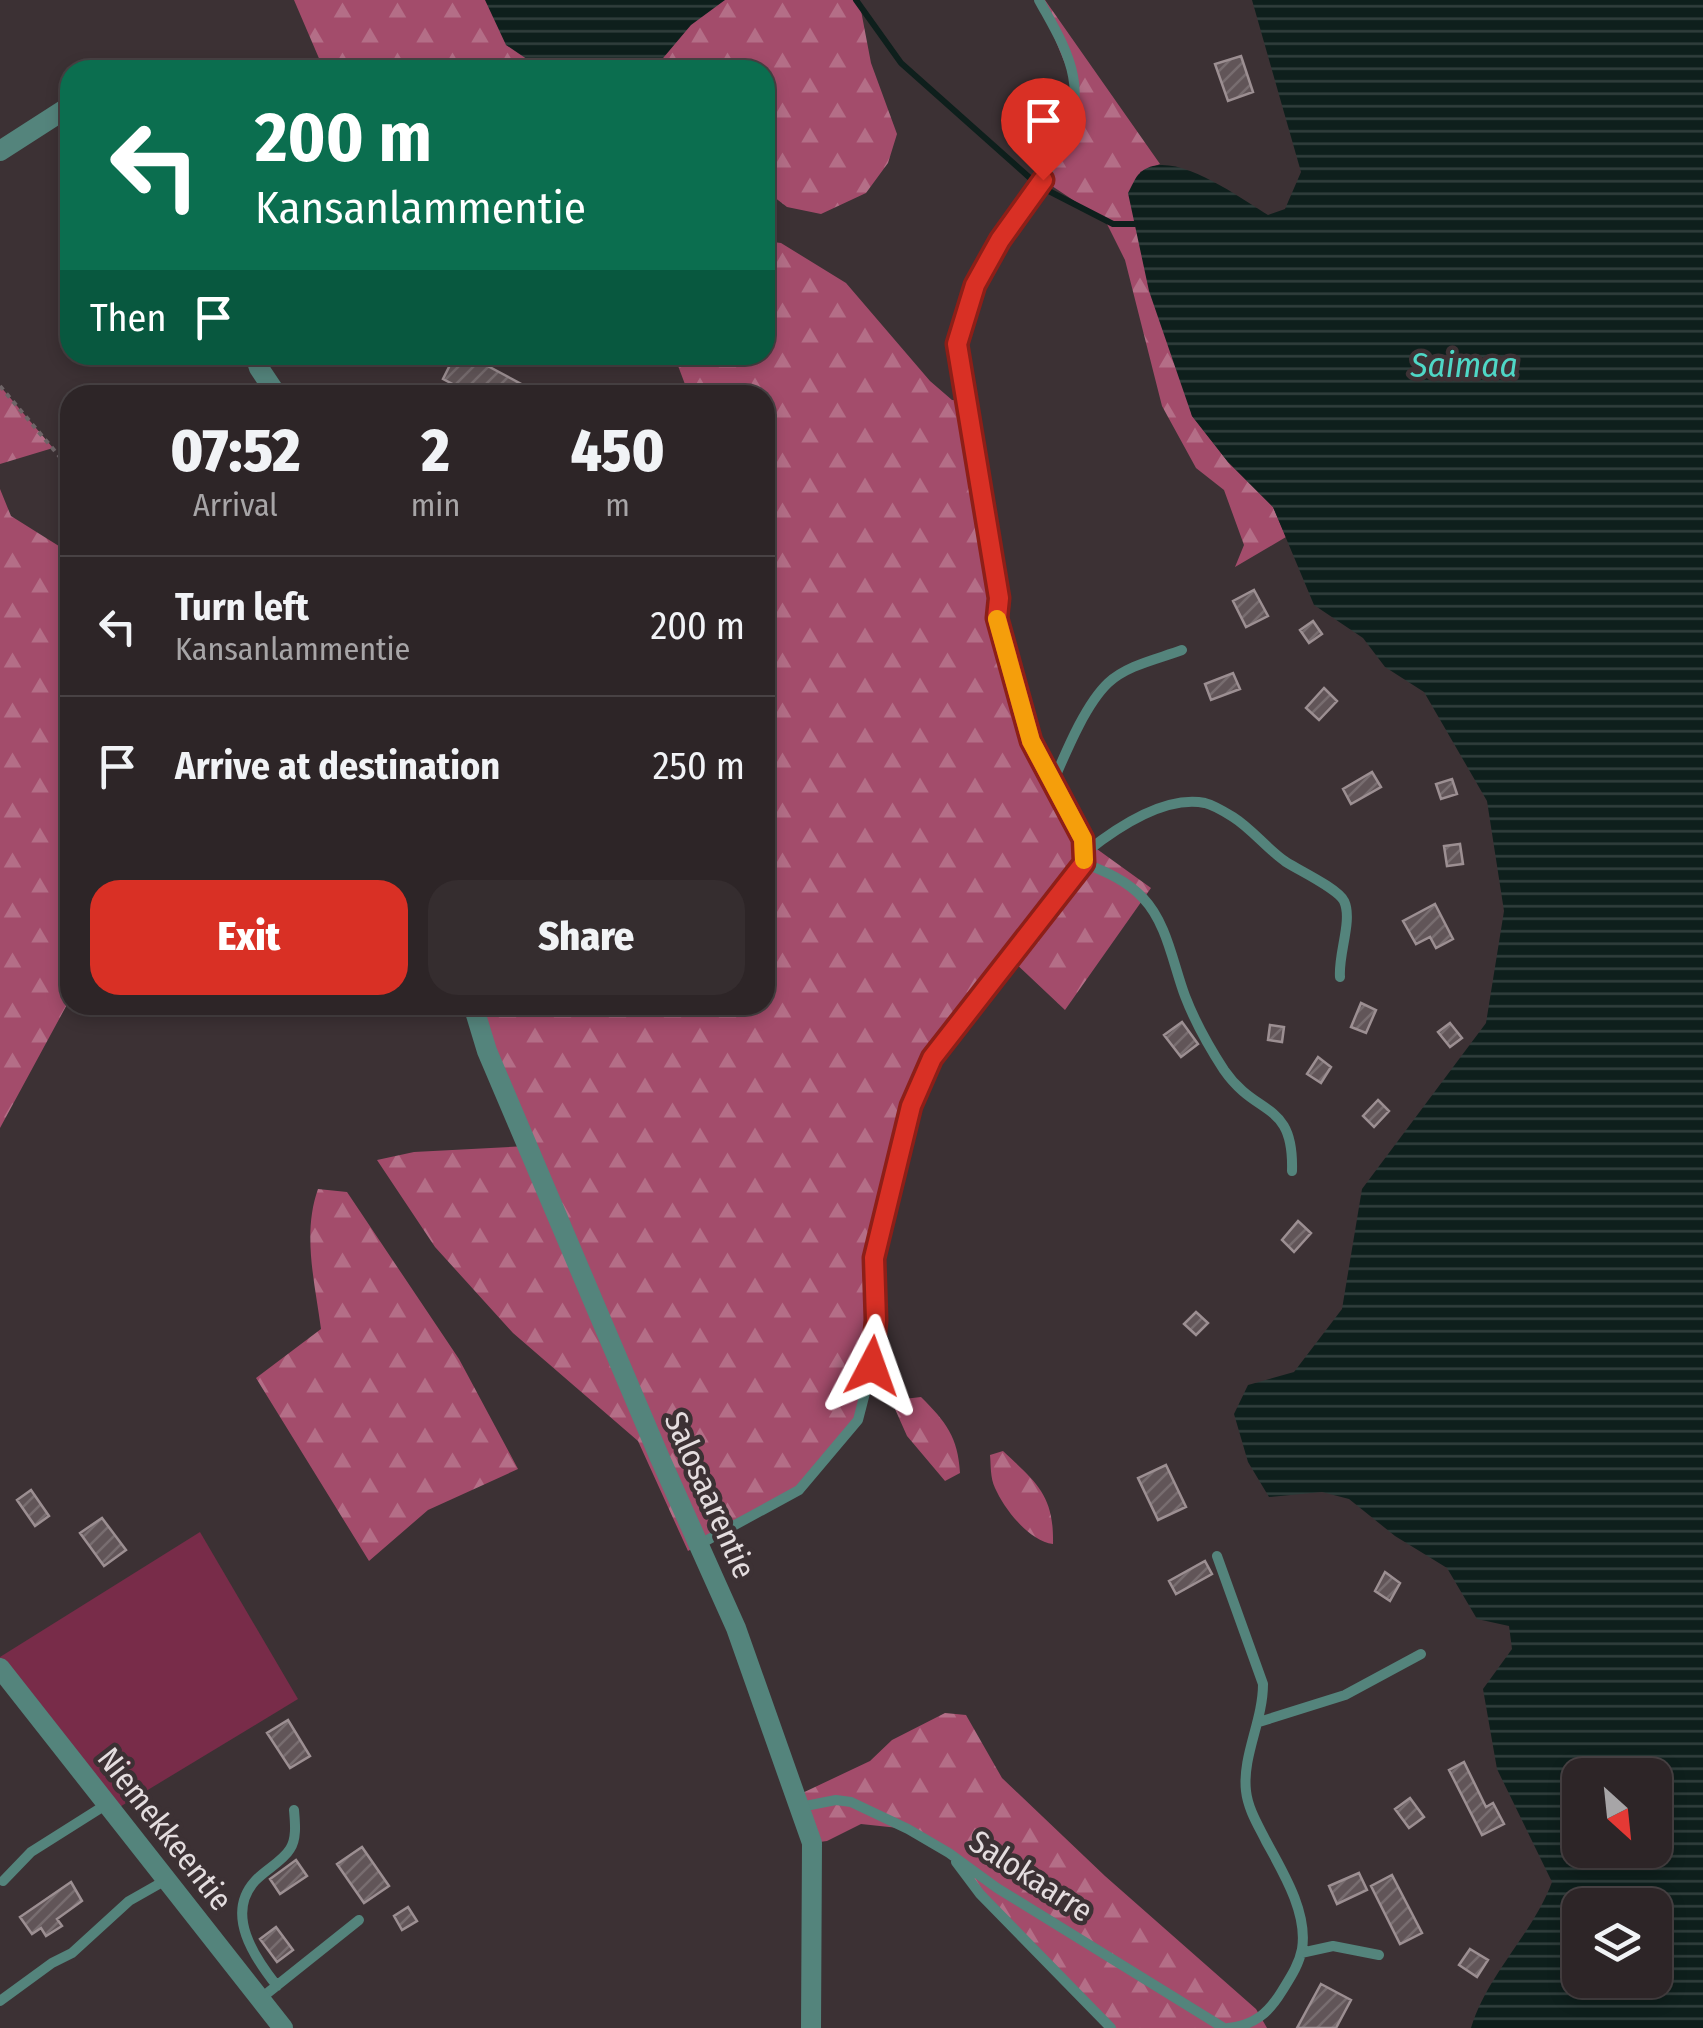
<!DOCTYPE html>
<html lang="en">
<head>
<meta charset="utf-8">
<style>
	:root { --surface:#2d2527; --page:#352d2f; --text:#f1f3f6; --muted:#a7a5a7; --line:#484244; --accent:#d93025 }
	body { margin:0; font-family:"Fira Sans Condensed",sans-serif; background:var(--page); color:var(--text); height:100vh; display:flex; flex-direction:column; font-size:38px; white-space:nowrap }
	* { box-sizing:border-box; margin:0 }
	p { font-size:32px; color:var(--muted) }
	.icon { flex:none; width:55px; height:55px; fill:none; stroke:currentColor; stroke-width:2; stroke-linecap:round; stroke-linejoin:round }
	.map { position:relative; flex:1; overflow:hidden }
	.sheet { position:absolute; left:60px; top:385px; width:715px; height:630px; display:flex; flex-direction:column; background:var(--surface); border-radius:30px; box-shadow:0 5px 15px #0003,0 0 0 2px var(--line) }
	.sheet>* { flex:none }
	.guide { position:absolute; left:60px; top:60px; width:715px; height:305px; border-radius:30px; box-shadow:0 5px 15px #0003,0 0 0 2px var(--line); background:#0b6e4f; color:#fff; overflow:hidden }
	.needle { width:65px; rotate:153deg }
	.buttons { position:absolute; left:1562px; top:1758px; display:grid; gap:20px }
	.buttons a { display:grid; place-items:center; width:110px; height:110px; border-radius:20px; background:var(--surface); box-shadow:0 5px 15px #0003,0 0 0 2px var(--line); font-size:50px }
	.pin { position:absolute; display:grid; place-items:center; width:85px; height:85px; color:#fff; margin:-102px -42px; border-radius:50% 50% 50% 0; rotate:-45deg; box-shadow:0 0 10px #0007 }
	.pin .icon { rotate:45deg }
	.me { position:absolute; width:110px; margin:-55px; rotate:4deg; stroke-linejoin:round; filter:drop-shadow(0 0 8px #0008) }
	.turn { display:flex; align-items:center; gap:35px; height:210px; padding:0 30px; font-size:45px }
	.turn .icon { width:130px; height:130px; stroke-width:2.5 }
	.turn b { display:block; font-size:70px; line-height:85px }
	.then { display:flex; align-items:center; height:95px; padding:0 30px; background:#0003; gap:20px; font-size:38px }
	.eta { display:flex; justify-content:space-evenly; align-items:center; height:170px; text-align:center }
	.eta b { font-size:60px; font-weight:800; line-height:70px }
	.primary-button { display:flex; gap:20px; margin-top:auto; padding:20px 30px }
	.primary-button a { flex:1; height:115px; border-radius:30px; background:var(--accent); color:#fff; font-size:40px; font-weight:800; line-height:115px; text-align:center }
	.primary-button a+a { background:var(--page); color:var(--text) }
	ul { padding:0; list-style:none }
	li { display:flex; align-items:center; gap:30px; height:140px; padding:0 30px; border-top:2px solid var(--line) }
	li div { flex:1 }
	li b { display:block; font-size:38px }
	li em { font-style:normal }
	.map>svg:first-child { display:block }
	.grass { fill:#782c49 }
	.forest { fill:url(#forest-firs) }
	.water { fill:url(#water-rules); fill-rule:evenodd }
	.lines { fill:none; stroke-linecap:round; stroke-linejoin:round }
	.stream { stroke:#0e1f1c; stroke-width:6 }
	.building { fill:url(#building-hatch); stroke:#9c8f92; stroke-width:2.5 }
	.path { stroke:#6f6568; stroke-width:4; stroke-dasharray:5 5; stroke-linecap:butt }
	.service { stroke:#54847c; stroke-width:10 }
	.minor { stroke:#54847c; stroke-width:20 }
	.route-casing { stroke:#8d1f18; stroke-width:25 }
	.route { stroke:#d93025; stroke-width:18 }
	.slow { stroke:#f59e0b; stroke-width:18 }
	.labels { text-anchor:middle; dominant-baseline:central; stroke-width:9; stroke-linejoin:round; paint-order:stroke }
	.street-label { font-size:32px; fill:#e4dddf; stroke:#3c3134 }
	.water-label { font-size:35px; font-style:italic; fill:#4fd7c6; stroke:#3c3134 }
</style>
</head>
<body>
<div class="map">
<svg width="1703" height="2028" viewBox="0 0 1703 2028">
	<defs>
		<pattern id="forest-firs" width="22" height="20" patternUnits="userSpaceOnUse" patternTransform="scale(2.5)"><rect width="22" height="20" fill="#a34c6b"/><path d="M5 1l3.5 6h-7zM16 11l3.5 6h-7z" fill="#b46e87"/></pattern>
		<pattern id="water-rules" width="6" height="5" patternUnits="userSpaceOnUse" patternTransform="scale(2.5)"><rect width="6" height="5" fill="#0e1f1c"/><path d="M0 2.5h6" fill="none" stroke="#313f3d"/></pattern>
		<pattern id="building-hatch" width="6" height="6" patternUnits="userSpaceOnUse" patternTransform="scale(2.5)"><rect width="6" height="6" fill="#615558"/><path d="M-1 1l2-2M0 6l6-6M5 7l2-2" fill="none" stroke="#786d70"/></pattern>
	</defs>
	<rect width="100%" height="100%" fill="#3c3134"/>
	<!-- grass -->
	<path class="grass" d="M200 1532 298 1699 113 1811 0 1668V1657Z"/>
	<!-- forest -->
	<path class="forest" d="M294 0H859L871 63 897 134 888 163 866 193 821 214 787 207 765 190V70H324Z
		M1039 0H1045L1160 164 1140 172 1192 416 1228 462 1273 507 1286 537 1235 567 1244 545 1224 490 1196 468 1162 406 1125 260 1106 222 1043 180 1056 161 1075 88Z
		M765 241 781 243 846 283 930 381 952 400 966 401 997 618 1031 741 1083 839 1151 888 1065 1010 1011 959 931 1058 911 1106 874 1258 876 1320 858 1420 799 1490 688 1551 638 1441 513 1333 435 1247 377 1160 414 1152 527 1146 473 1005H765V622L774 617 765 593V395H689L674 355H765Z
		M0 386 53 448 0 464Z
		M0 489 11 516 70 553V999L0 1128Z
		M318 1189 347 1192 459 1359 518 1469 428 1510 369 1561 256 1378 321 1329C315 1283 302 1234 318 1189Z
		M921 1397C946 1422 958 1437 960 1473L945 1481 907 1436 895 1409 904 1399Z
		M1003 1451C1037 1483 1054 1495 1053 1544 1029 1541 1005 1510 995 1488 990 1478 991 1465 990 1455Z
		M945 1713 966 1715 1002 1778 1105 1876 1256 2009 1267 2028H1111L1056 1974 949 1853 908 1829 861 1824 827 1841 812 1843 796 1796 870 1761 892 1740Z"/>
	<!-- water -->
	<path class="water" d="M485 0H725L691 25 653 70H543L506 45Z
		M1252 0H1703V2028H1471C1488 1973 1532 1935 1552 1882L1497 1769 1483 1689 1512 1649 1509 1626 1477 1619 1447 1568 1395 1536 1349 1499 1322 1492 1269 1497 1248 1462 1234 1414 1248 1385 1294 1372 1342 1309 1362 1189 1486 1023 1504 911 1487 801 1424 692 1385 667 1363 638 1314 605 1273 507 1228 462 1192 416 1149 291 1128 193C1131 188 1135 177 1140 173 1170 145 1241 199 1268 215L1285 209 1301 172ZM1580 1775H1655V1850H1580ZM1580 1905H1655V1980H1580Z"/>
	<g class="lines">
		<!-- stream -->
		<path class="stream" d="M856 0 901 63 1039 186 1113 224H1135"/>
	</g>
	<!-- building -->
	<path class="building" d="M1241 56 1253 92 1228 101 1215 64Z
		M455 355H467L542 395H458L462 389 443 379Z
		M1254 590 1268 616 1246 627 1233 601Z
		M1313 621 1322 634 1309 643 1300 630Z
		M1233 673 1240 689 1211 700 1205 684Z
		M1324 688 1337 701 1319 720 1306 708Z
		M1372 772 1381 787 1351 804 1343 789Z
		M1452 779 1457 794 1441 799 1436 784Z
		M1460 844 1463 864 1447 866 1444 846Z
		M1435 904 1453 939 1436 948 1430 937 1416 944 1403 921Z
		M1361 1003 1376 1010 1366 1033 1351 1027Z
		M1182 1022 1198 1044 1181 1057 1164 1035Z
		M1450 1023 1462 1038 1450 1047 1438 1032Z
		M1270 1025 1284 1027 1282 1042 1268 1040Z
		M1318 1057 1331 1067 1321 1083 1307 1074Z
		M1378 1100 1389 1111 1374 1127 1363 1116Z
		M1298 1221 1311 1233 1294 1252 1282 1240Z
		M1196 1312 1208 1323 1196 1335 1184 1324Z
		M1166 1465 1186 1507 1158 1520 1138 1478Z
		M31 1490 49 1516 35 1526 17 1500Z
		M102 1518 126 1550 104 1566 80 1533Z
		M1205 1561 1212 1574 1176 1594 1169 1581Z
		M1385 1572 1400 1583 1390 1601 1375 1591Z
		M288 1720 310 1756 290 1768 267 1733Z
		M1464 1762 1486 1807 1493 1803 1504 1824 1482 1835 1449 1770Z
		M1410 1798 1424 1817 1409 1828 1395 1809Z
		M362 1847 389 1886 364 1903 337 1864Z
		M296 1860 307 1876 280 1894 270 1879Z
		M1359 1873 1367 1890 1337 1904 1329 1886Z
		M1392 1875 1422 1933 1400 1944 1371 1886Z
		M71 1882 82 1901 57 1919 62 1926 46 1936 41 1928 32 1934 20 1917Z
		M408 1907 417 1921 402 1930 394 1916Z
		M276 1927 293 1950 277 1962 260 1939Z
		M1470 1949 1488 1960 1477 1977 1459 1965Z
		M1321 1984 1351 2000 1336 2028H1297Z"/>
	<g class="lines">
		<!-- path -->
		<path class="path" d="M0 386 70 469"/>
		<!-- service -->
		<path class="service" d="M1053 782C1066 752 1085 705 1108 683 1127 665 1158 659 1182 650
			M1086 852C1115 829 1165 795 1205 803 1213 805 1225 812 1233 817 1252 829 1267 849 1286 862 1300 871 1337 888 1344 901 1353 920 1338 954 1340 977
			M1084 863C1106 872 1126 880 1143 898 1167 923 1173 964 1185 996 1195 1022 1209 1047 1224 1070 1257 1118 1294 1100 1292 1171
			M700 1544 799 1490 858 1420 872 1366 876 1320 874 1258 911 1106 931 1058 1084 863 1083 839 1031 741 997 618 999 598C990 543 982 488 972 433 967 405 956 372 958 343 963 250 1091 164 1073 76 1068 49 1052 24 1039 0
			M1217 1556 1263 1684C1263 1721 1242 1756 1246 1791 1248 1809 1258 1825 1266 1841 1283 1872 1308 1913 1302 1949 1299 1965 1290 1978 1282 1991 1268 2014 1254 2025 1228 2028
			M1259 1722 1345 1695 1421 1654
			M800 1807 836 1800 851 1802 908 1829 949 1853 997 1888 1224 2028
			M956 1862 980 1894 1111 2028
			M3 1881 31 1852 107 1804
			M1301 1953 1333 1946 1379 1955
			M277 1986C254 1957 225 1914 255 1881 265 1870 283 1861 290 1849 297 1839 295 1822 294 1810
			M260 1999 359 1920
			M0 2001 52 1963 72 1953 129 1901 166 1880"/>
		<!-- minor -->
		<path class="minor" d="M0 151 70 106
			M255 355 259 368 277 395
			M473 1005 487 1051 659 1456 736 1628 812 1843 811 2028
			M0 1668 283 2028"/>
	</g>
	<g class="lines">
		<!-- route casing -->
		<g class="route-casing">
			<path id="route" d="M872 1366 876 1320 874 1258 911 1106 932 1058 1084 863 1083 839 1031 741 997 618 999 598 957 344 975 285 1000 240 1043 180"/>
		</g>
		<!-- route -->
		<use href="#route" class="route"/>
		<!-- slow -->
		<path class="slow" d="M997 619 1031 741 1083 839 1084 860"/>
	</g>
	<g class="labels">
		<!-- street labels -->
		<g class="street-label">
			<text transform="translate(710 1495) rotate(66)">Salosaarentie</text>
			<text transform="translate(165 1829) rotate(52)">Niemekkeentie</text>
			<text transform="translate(1031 1876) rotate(33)">Salokaarre</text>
		</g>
		<!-- water labels -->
		<g class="water-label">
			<text x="1464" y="365">Saimaa</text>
		</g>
	</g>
</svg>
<div class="buttons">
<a><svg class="needle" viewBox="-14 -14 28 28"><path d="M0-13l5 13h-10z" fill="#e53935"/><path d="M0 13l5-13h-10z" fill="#a7a5a7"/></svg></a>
<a><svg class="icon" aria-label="layers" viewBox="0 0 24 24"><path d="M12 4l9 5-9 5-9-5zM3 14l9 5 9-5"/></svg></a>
</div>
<div class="pin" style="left:1043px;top:180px;background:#d93025"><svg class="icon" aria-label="arrive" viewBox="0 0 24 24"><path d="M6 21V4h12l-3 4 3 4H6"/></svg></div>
<svg class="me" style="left:872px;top:1366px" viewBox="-20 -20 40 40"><path d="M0-17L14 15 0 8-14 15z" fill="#d93025" stroke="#fff" stroke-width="4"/></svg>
<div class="guide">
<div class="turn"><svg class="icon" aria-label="left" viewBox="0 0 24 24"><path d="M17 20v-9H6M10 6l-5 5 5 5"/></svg><div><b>200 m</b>Kansanlammentie</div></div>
<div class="then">Then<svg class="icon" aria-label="arrive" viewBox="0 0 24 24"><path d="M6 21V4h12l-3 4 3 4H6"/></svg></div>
</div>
<section class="sheet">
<div class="eta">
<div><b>07:52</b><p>Arrival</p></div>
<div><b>2</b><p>min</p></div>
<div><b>450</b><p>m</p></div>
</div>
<ul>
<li><svg class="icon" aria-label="left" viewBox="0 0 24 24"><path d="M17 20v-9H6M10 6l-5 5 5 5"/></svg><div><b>Turn left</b><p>Kansanlammentie</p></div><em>200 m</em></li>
<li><svg class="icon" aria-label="arrive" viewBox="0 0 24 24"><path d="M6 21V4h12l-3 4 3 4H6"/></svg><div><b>Arrive at destination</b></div><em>250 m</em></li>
</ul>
<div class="primary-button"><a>Exit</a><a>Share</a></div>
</section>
</div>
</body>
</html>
